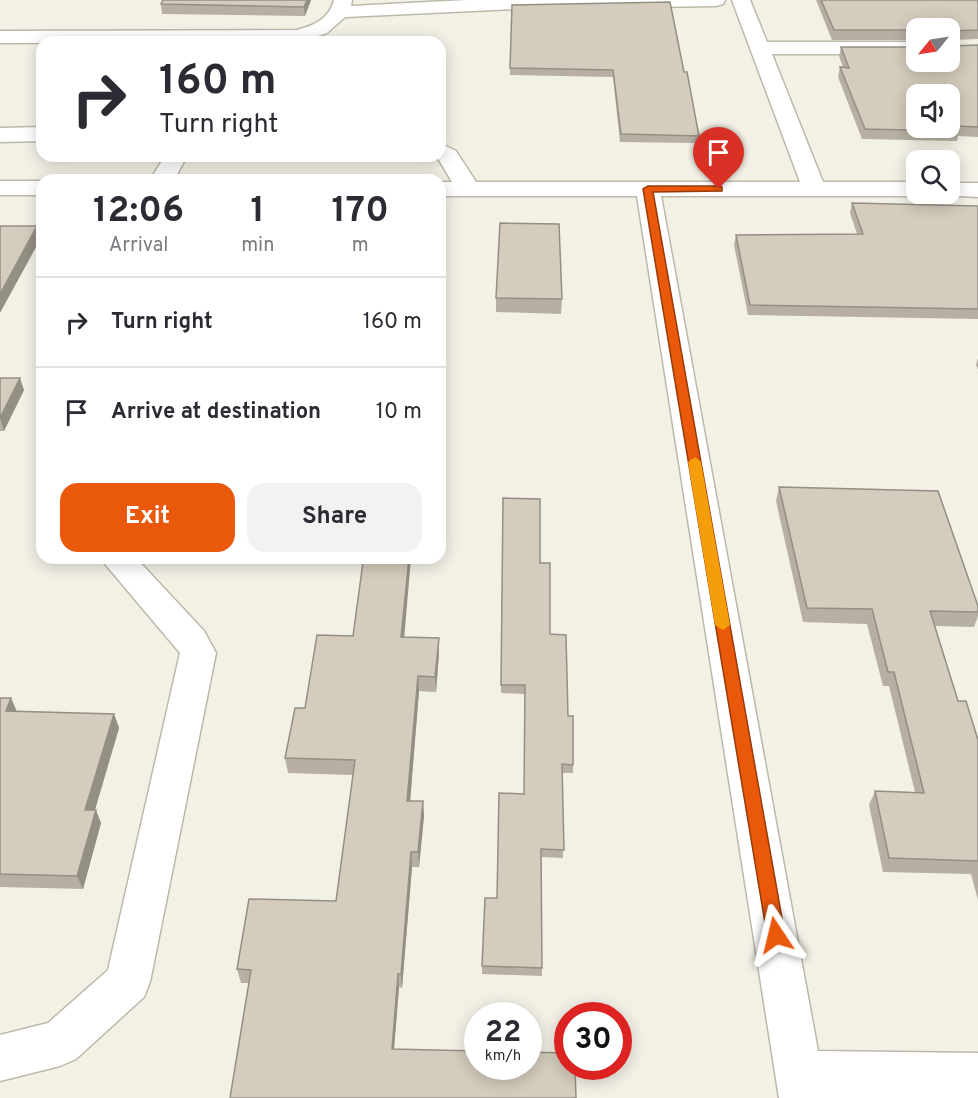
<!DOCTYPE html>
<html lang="en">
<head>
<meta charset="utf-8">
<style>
	:root { --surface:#fff; --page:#f2f2f3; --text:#2b2b33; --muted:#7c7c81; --line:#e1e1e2; --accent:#ea580c }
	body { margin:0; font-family:Overpass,sans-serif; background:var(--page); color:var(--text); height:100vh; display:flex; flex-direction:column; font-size:22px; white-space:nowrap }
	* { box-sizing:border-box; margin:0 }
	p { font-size:20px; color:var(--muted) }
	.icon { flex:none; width:33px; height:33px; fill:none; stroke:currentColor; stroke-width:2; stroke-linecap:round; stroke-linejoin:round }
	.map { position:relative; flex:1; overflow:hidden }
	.details { position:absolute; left:36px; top:174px; width:410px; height:390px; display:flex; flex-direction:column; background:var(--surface); border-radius:18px; box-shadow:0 3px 15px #0003 }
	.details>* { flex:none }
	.top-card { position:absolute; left:36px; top:36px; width:410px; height:126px; border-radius:18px; box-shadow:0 3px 15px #0003; background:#fff; color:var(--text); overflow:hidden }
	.needle { width:39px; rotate:240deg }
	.fabs { position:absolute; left:906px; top:18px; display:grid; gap:12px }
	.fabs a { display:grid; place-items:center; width:54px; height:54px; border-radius:12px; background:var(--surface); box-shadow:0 3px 15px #0003; font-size:30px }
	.speed { position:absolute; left:464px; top:1002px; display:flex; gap:12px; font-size:30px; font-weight:700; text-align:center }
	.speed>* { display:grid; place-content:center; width:78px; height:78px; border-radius:50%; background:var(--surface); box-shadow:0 3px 15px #0003; line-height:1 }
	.speed small { font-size:15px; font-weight:400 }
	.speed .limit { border:9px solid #d22; background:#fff; color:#111 }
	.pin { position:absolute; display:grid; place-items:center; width:51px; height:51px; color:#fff; margin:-62px -26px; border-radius:50% 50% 50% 0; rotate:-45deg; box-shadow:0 0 6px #0007 }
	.pin .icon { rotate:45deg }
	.me { position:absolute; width:66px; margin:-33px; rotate:350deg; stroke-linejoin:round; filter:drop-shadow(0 0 4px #0008) }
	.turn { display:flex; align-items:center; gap:21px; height:126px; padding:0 24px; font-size:27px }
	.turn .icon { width:78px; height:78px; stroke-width:2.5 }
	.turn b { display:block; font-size:42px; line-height:51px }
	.eta { display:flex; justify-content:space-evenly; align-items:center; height:102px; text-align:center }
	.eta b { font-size:36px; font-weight:700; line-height:42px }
	.action { display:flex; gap:12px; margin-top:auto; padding:12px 24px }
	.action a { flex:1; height:69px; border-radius:18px; background:var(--accent); color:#fff; font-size:24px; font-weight:700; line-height:69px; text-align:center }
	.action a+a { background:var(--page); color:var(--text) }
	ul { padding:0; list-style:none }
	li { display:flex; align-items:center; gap:18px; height:90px; padding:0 24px; border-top:2px solid var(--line) }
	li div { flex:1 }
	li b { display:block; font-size:22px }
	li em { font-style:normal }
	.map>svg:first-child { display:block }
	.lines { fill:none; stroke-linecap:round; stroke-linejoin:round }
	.minor-casing { stroke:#beb8a9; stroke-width:3 }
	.minor { fill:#fff; fill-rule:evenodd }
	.wall { fill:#b6afa2 }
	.shaded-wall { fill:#948f84 }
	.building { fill:#d4ccbc; stroke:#948f84; stroke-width:1.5; fill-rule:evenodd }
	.route { fill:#ea580c; stroke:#983908; stroke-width:1.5 }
	.slow { fill:#f59e0b }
</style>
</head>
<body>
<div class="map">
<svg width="978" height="1098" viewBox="0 0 978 1098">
	<rect width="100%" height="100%" fill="#f3f0e6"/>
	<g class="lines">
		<!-- minor casing -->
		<g class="minor-casing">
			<path id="minor" d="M334 0H352L351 6 467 0H725L723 4 716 6 517 9 345 17 327 33 300 42 0 43V31L297 30C315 25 329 19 334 0Z
				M732 0H750L767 42H916V54H772L823 182H916V194H924L916 196H661L818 1051 978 1053V1098H779L637 196H440V182H452L439 160 434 156H440V143L456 151 476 182H800Z
				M42 127V141L0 142V128Z
				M165 156H187L174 180H150Z
				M0 181H42V195H0Z
				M950 183H978V197L942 195 950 194Z
				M100 558H136L204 631 216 653 150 982 144 997 76 1059 60 1066 0 1081V1035L48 1023 108 970 180 653Z"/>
		</g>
		<!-- minor -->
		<use href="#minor" class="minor"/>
	</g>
	<!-- wall -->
	<path class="wall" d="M163 0H311L305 16 162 14 161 4Z
		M816 0H978V39L951 40V46L978 45V137L958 136 957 141 862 139 838 77 840 67H843L839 56 841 47 950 62 916 28V40H832Z
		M512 5 684 72 699 136 698 143 620 142 613 77 510 75Z
		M852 203 978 206V319L748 315 734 245 736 235 857 234 850 213Z
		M496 298 562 299 561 314 496 312Z
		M978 358V370L976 365Z
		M0 378 24 390 4 431H0Z
		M779 487 978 606V616L974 627 935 626 958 701 978 740V900L971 874 883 872 869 805 875 791 915 792 889 686H883L867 624 803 622 776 501Z
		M503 498 540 563 550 634 568 716 573 765V773H562L563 858 541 857 542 976 482 974V966L497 898 524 794 525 694 501 693Z
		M404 637 439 638V653L436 692 419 691 410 801H423L424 816 419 867H412L402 988 399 987 394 1049 230 1098 249 983H241L237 969 336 901 353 775 288 773 285 758 305 708Z
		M0 698H11L17 712 114 714 119 728 95 810 101 823 83 889 0 887Z"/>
	<!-- shaded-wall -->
	<path class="shaded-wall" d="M307 0H311L305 16 304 7Z
		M37 226 41 238 0 313V294Z
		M20 378 24 390 4 431 0 418Z
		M409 558H411L403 652 401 637Z
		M439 638V653L436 692 435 677Z
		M418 676 419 691 409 815 407 801Z
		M11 698 17 712 6 711Z
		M114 714 119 728 91 823 85 810Z
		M423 801 424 816 419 867 418 852Z
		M96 810 101 823 83 889 77 876Z
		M411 852 412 867 402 988 401 974Z
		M398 974 399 987 393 1062 392 1049Z"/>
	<!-- building -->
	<path class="building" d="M163 0H307L304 7 161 4Z
		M821 0H978V30L951 31V46L978 45V127L957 126 959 131 865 129 840 67 849 68 841 47H916V62H950V28H916V30H834ZM916 94H950V128H916Z
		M670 2 684 72H687L699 136 621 134 613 70 510 68 512 5Z
		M852 203 978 206V309L750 305 736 235 863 234Z
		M500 223 559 224 562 299 496 298Z
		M0 226H37L0 294Z
		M0 378H20L0 418Z
		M779 487 938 491 978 606V612L930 611 958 701H966L978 740V861L889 858 875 791 924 793 894 672H888L872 609 807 608Z
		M503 498 540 499V563H550V634L566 635 568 716H573V765L562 764 564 850 541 849 542 968 482 966 485 898H497L499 793 524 794 525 685H501Z
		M370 558H409L401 637 439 638 435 677 418 676 407 801H423L418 852H411L401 974H398L392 1049 477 1051V1066H528V1052L567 1053V1066H575L576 1098H230L251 970 237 969 249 899 336 901 355 760 285 758 295 708H305L317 635 353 636 363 562H370Z
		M0 698H11L6 711 114 714 85 810H96L77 876 0 874Z"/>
	<!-- route -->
	<path class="route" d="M719 186 722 187V191L653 192 785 935 782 941 776 943 770 941 767 935 643 189 648 186Z"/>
	<!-- slow -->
	<path class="slow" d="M695 457 701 462 730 625 723 630 715 625 688 462Z"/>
</svg>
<div class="fabs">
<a><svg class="needle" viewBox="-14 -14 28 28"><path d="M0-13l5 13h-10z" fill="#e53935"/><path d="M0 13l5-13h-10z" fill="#7c7c81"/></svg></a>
<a><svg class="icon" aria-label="sound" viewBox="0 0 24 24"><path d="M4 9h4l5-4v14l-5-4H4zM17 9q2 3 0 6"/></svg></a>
<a><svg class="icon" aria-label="search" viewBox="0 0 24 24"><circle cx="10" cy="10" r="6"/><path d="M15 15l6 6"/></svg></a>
</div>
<div class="speed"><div>22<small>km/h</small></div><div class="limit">30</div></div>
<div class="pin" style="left:719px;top:189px;background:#d93025"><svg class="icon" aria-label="arrive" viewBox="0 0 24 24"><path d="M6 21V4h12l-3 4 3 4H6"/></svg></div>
<svg class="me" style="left:776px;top:935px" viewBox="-20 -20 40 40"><path d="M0-17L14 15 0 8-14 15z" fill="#ea580c" stroke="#fff" stroke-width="4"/></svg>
<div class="top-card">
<div class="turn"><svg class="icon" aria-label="right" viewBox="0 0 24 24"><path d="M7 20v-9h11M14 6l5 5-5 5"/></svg><div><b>160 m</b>Turn right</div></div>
</div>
<section class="details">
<div class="eta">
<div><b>12:06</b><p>Arrival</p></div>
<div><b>1</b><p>min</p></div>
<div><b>170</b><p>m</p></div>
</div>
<ul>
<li><svg class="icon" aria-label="right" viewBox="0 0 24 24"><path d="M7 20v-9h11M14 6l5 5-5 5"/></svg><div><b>Turn right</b></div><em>160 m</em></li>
<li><svg class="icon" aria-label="arrive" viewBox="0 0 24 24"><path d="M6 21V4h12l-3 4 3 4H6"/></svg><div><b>Arrive at destination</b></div><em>10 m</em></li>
</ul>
<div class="action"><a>Exit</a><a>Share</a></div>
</section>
</div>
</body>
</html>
